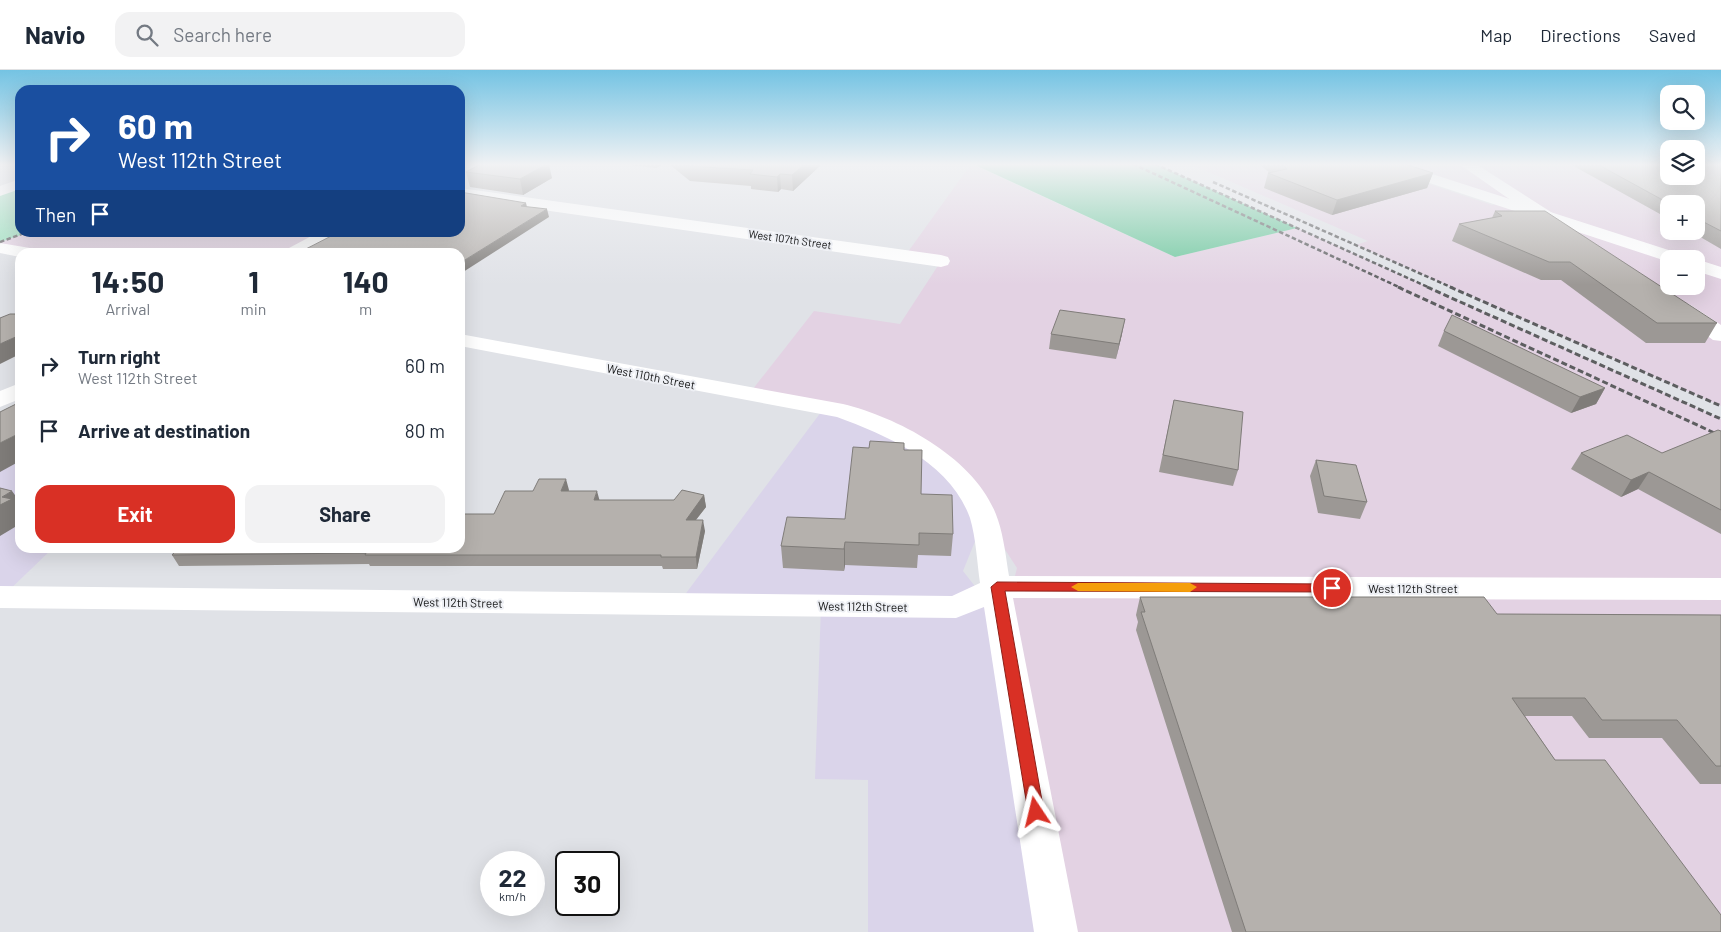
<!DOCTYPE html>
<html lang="en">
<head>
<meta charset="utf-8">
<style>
	:root { --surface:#fff; --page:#f2f2f3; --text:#1f2937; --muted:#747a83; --line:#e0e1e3; --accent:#d93025 }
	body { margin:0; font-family:Barlow,sans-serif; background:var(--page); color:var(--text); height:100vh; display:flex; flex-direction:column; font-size:19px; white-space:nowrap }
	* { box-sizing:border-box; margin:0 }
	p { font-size:16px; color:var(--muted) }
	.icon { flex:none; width:28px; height:28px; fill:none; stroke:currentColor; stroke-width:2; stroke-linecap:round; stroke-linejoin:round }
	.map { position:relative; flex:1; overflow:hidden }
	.side { position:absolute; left:15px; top:178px; width:450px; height:305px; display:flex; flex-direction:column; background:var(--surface); border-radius:15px; box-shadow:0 5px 20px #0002 }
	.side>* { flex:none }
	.guide { position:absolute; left:15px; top:15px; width:450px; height:152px; border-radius:15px; box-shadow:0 5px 20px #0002; background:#1a4fa0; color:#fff; overflow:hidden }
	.buttons { position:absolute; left:1660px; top:15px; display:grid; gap:10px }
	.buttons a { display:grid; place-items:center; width:45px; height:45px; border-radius:10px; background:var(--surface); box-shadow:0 5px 20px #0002; font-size:25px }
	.speed { position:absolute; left:480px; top:781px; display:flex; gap:10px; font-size:25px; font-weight:700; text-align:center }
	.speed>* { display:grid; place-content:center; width:65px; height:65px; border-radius:50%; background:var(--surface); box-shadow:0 5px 20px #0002; line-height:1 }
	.speed small { font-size:12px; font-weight:400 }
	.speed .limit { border:2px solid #111; border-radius:8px; background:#fff; color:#111 }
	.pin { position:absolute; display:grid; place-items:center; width:42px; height:42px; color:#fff; margin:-21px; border:2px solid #fff; border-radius:50%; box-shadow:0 1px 5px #0007 }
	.me { position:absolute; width:55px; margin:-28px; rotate:350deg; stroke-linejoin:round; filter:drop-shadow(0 0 4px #0008) }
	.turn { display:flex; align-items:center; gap:18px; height:105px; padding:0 20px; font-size:22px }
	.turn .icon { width:65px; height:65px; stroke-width:2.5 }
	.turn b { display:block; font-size:35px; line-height:42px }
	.then { display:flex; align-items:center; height:48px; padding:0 20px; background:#0003; gap:10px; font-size:19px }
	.eta { display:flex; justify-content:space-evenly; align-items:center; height:85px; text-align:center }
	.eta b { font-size:30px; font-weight:700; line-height:35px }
	.primary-button { display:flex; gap:10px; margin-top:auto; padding:10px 20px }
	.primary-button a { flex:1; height:58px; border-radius:15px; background:var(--accent); color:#fff; font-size:20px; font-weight:700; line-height:58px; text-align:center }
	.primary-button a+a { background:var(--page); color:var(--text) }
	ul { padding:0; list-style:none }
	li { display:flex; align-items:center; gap:15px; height:65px; padding:0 20px }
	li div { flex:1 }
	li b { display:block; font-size:19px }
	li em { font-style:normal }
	header { display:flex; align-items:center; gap:30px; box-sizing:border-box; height:70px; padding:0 25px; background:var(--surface); border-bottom:1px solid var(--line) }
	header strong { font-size:24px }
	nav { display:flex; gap:28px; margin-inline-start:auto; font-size:18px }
	.search { width:350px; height:45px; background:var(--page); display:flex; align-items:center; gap:12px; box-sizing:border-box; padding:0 18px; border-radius:15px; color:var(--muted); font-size:19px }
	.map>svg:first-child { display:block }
	.commercial { fill:#dad4ea }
	.industrial { fill:#e3d2e3; fill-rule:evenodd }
	.green { fill:#98dfbc }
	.forest { fill:#71c9a0 }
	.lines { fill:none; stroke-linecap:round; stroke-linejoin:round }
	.minor { fill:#fff; fill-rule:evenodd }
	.major { fill:#fff; fill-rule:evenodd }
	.rail-far1 { stroke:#5d5e60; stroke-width:2.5; stroke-dasharray:4.5 2.5; stroke-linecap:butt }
	.rail { stroke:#5d5e60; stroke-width:3; stroke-dasharray:6 3; stroke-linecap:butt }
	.wall { fill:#9c9895 }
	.shaded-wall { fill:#7f7c79 }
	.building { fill:#b5b1ad; stroke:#7f7c79 }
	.route { fill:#d93025; stroke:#8d1f18 }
	.slow { fill:#f59e0b }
	.labels { text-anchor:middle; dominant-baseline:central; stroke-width:4; stroke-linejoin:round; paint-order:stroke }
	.far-street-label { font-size:11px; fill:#161718; stroke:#edeff4 }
	.street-label { font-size:12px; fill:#161718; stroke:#edeff4 }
</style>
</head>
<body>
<header>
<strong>Navio</strong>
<div class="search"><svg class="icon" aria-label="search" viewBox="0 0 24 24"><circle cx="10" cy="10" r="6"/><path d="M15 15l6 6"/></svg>Search here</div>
<nav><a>Map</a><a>Directions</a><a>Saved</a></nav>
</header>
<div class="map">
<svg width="1721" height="862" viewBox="0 0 1721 862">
	<rect width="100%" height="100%" fill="#e0e2e7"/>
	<!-- commercial -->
	<path class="commercial" d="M824 338 907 367 984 449 963 501 1003 552 1056 862H868V710L815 709 821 536 678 534Z
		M0 380 20 386V478H53L2 527H0Z"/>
	<!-- industrial -->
	<path class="industrial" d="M971 94 1175 187 1297 158 1721 349V862H1056L1003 552 1017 498 958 407 877 353 749 324 814 241 900 254 941 191 905 186Z
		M1190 94H1369L1492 135 1501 133 1386 94H1669V106H1696L1721 94V336L1356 175 1368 171ZM1669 134H1696V161H1669ZM1669 189H1696V216H1669Z
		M27 162 334 163 295 182H24L0 178V172Z"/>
	<!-- green -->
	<path class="green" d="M20 114V162L27 163 0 172V121Z"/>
	<!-- forest -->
	<path class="forest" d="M973 94H1155L1297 158 1175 187Z"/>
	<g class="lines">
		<!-- minor -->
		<path class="minor" d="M1459 94H1476L1554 144 1556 148 1554 152H1542Z
			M20 109V119L0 126V116Z
			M460 118 941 185 948 187 950 191 948 195 941 197 460 128Z
			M0 173 30 178 33 182H20V187L0 183Z
			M460 264 843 334C900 348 979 390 998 450 1004 468 1006 488 1009 506L1721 508V530L1013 528 1078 862H1034L984 537 956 548 0 538V516L952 526 980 513C977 492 976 468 970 448 950 392 888 366 837 347L460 276Z"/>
		<!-- major -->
		<path class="major" d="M460 94H476L474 97 460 103Z
			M1379 94H1401L1684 185 1686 189H1669V192L1381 97Z
			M319 162H342L340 166 308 182H286L289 178Z
			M1696 189 1721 197V209L1696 201Z
			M1682 232 1689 234 1721 255V271L1713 270 1675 242 1672 238 1675 234Z
			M20 313V329L0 337V321Z"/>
		<!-- rail-far1 -->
		<path class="rail-far1" d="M1133 94 1401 218
			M1155 94 1430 218
			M1213 112 1453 218
			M0 172 27 162"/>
		<!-- rail -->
		<path class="rail" d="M1398 217 1721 366
			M1427 217 1721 349
			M1450 217 1721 336"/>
	</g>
	<!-- wall -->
	<path class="wall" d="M620 94H663L656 98Z
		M669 94H822L793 121 781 119 778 122 751 119V116L690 111Z
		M1259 94H1405L1433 103 1427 118 1332 145 1264 118 1268 103H1270Z
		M1570 94H1721V179L1690 161H1696V134H1669V149Z
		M466 102 552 108 523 125 470 117Z
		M1495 141 1717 253 1705 273H1646L1561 210H1541L1452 171 1459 154 1492 148Z
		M234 162H269L259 167Z
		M1444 261 1605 318 1596 334 1571 343 1438 276Z
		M1051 264H1122L1116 289 1049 279Z
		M1174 330 1238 400 1233 416 1159 402Z
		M1721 361V464L1638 419 1621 427 1571 399 1581 383H1662Z
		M904 380 921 424 953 464 951 486 918 485 917 498 845 495 844 501 783 498 781 476 845 449Z
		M1316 390 1367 432 1360 449 1318 443 1310 406Z
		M569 420 568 421 599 430H674L704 425 706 437 696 450 705 461 697 499H663L662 496H370L369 494 179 496 172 485 494 444 533 421Z
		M1140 527 1497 544 1721 545V714H1700L1662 668H1589L1572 646H1525L1555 690 1721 862H1232L1136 560 1138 552 1136 545Z"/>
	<!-- shaded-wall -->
	<path class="shaded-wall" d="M547 94H549L552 108 523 125 520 109Z
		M655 94H663L656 98Z
		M805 94H822L793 121 792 105Z
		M1433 103 1427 118 1332 145 1337 130Z
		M780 104 781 119 778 122 777 107Z
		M526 133 528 141 521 136Z
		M547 139 549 147 460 204V193Z
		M257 162H269L259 167Z
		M1125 249 1122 264 1116 289 1119 274Z
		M20 265V284L0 294V274Z
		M1605 318 1596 334 1571 343 1580 327Z
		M20 363V391L0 402V373Z
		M460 378 463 387 460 392Z
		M1649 402 1638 419 1621 427 1631 410Z
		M566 409 569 420 564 432 561 421Z
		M12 421 20 432V454L0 466V435L2 427Z
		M597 421 600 432 594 430Z
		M704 425 706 437 687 461 686 450Z
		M703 450 705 461 697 499 696 487Z
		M845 472V495L844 501V479Z"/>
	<!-- building -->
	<path class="building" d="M481 94H547L520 109 466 102Z
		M685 94H805L792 105 780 104 777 107 750 104 753 100 688 96Z
		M1281 94H1405L1433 103 1337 130 1268 103 1287 99Z
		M1597 94H1669V106H1696V94H1721V161L1696 148V134H1670Z
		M460 122 526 133 521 136 547 139 460 193V182H300L339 162H460Z
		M1495 141H1545L1717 253H1657L1570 192H1549L1459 154 1502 146Z
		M1060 240 1125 249 1119 274 1051 264Z
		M20 242V265L0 274V248L10 244H15Z
		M1452 245 1605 318 1580 327 1444 261Z
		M1174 330 1243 342 1238 400 1163 385Z
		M20 332V363L0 373V342Z
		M1718 360 1721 361V440L1649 402 1631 410 1581 383 1627 365 1662 383Z
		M870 371 904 373V380H922L921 424 952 425 953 464 919 463V475L845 472 844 479 781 476 787 447 845 449 853 377 869 378Z
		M1316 390 1356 395 1367 432 1324 426Z
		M539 409H566L561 421H597L594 430H674L682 420 704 425 686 450H703L696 487H661V485H365L366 483 172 485 178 478H460V444H494L505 421H533Z
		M0 418 12 421 2 427 12 429 0 435Z
		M1140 527H1484L1497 544 1721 545V696H1716L1677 650H1602L1585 628H1512L1555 690H1605L1721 845V862H1246L1141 542H1145Z"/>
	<!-- sky -->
	<linearGradient id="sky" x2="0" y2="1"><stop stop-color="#74c3e3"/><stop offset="0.44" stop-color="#f1f2f4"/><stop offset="1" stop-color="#f1f2f4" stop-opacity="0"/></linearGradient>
	<rect width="1721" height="215" fill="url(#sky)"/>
	<!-- route -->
	<path class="route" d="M997 512 1332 514 1338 518 1332 522 1005 521 1044 742 1042 747 1036 750 1030 747 1028 742 991 517Z"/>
	<!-- slow -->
	<path class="slow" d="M1078 513H1190L1197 517 1190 522 1078 521 1071 517Z"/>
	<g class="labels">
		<!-- far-street labels -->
		<g class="far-street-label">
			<text transform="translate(790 169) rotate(8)">West 107th Street</text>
		</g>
		<!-- street labels -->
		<g class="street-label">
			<text transform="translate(651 306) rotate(11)">West 110th Street</text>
			<text x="1413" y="518">West 112th Street</text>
			<text transform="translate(458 532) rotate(1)">West 112th Street</text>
			<text transform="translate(863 536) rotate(1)">West 112th Street</text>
		</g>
	</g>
</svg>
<div class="buttons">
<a><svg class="icon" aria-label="search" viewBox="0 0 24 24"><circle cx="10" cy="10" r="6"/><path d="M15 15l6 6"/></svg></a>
<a><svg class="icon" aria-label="layers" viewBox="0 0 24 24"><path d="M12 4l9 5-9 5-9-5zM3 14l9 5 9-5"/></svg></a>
<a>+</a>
<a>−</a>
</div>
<div class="speed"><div>22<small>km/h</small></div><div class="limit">30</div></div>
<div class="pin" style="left:1332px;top:518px;background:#d93025"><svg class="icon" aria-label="arrive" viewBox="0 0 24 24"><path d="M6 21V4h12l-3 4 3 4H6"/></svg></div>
<svg class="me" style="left:1036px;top:742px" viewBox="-20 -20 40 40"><path d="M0-17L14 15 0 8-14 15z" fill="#d93025" stroke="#fff" stroke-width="4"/></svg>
<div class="guide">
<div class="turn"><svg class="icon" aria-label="right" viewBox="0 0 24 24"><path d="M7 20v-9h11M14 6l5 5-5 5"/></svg><div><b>60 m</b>West 112th Street</div></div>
<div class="then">Then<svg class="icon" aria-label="arrive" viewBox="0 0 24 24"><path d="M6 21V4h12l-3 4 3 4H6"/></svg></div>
</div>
<section class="side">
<div class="eta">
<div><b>14:50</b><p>Arrival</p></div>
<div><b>1</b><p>min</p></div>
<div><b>140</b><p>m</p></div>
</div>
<ul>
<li><svg class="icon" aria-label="right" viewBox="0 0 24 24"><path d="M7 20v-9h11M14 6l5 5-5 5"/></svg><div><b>Turn right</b><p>West 112th Street</p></div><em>60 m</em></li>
<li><svg class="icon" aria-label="arrive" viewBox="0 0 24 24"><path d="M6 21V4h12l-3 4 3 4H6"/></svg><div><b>Arrive at destination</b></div><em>80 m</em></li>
</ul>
<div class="primary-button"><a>Exit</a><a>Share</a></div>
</section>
</div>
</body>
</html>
